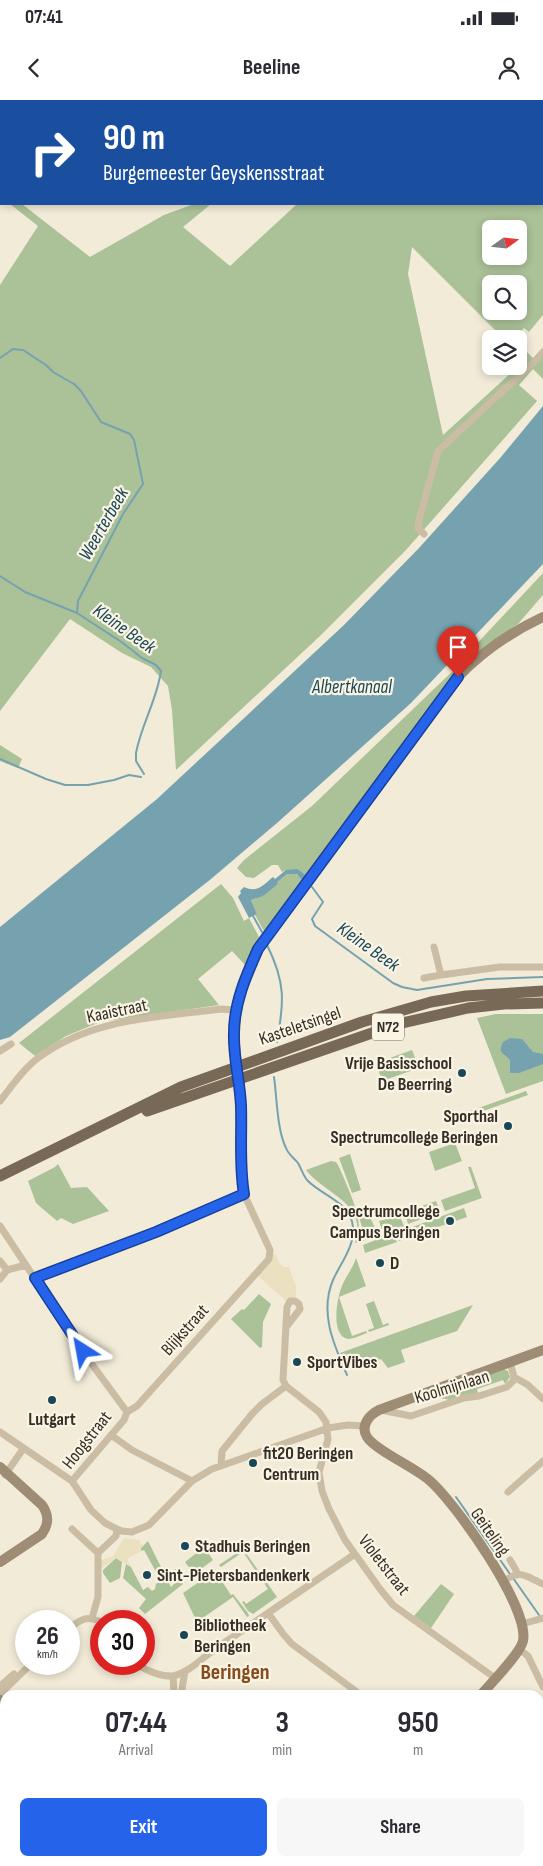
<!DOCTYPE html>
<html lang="en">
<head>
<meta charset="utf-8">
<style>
	:root { --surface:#fff; --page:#f7f7f7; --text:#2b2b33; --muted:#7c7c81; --accent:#2563eb }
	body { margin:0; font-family:"Sofia Sans Condensed",sans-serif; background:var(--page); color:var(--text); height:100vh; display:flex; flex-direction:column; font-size:19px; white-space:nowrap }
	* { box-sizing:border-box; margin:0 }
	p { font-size:16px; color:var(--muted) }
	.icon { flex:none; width:28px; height:28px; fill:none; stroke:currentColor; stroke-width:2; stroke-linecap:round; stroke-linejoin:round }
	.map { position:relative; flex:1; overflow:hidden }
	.sheet { position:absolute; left:0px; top:1590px; width:544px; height:176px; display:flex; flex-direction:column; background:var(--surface); border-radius:15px 15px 0 0; box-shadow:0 2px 8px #0003 }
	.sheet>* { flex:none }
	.top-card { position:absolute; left:0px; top:0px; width:544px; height:105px; box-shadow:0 2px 8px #0003; background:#1a4fa0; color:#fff; overflow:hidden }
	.needle { width:32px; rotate:75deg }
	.buttons { position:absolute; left:482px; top:120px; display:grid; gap:10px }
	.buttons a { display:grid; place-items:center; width:45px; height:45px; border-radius:8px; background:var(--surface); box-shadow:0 2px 8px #0003; font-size:25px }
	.speed { position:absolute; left:15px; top:1510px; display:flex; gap:10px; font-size:25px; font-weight:700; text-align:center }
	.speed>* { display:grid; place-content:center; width:65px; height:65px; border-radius:50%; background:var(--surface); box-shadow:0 2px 8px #0003; line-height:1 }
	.speed small { font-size:12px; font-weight:400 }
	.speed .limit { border:8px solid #d22; background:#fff; color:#111 }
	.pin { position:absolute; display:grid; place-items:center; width:42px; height:42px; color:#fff; margin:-51px -21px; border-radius:50% 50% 50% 0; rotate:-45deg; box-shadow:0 0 5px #0007 }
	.pin .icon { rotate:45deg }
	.me { position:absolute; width:55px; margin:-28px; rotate:326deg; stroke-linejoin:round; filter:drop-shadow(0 0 4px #0008) }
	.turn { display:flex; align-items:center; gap:18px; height:105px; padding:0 20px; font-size:22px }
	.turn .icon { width:65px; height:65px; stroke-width:2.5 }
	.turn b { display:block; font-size:35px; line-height:42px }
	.eta { display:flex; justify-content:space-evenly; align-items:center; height:85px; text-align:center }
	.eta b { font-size:30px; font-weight:700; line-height:35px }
	.cta { display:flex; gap:10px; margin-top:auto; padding:10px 20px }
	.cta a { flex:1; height:58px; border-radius:8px; background:var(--accent); color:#fff; font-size:20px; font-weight:700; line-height:58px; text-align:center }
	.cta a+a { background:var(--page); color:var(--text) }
	.status { display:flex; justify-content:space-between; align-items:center; height:35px; padding:0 25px; background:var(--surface); direction:ltr }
	.status svg { height:14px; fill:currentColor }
	header { display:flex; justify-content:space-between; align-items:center; height:65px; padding:0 20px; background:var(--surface); font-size:22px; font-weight:700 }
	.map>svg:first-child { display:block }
	.green { fill:#abc198; fill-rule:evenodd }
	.plaza { fill:#ebe0bf }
	.water { fill:#76a2b0 }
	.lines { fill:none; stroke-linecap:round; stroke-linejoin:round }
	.stream { stroke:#76a2b0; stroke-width:2 }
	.street { stroke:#cabda4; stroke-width:7 }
	.secondary { stroke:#9e8c75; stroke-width:10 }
	.primary { stroke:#786956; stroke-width:11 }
	.route-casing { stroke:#184099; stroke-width:12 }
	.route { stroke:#2563eb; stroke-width:9 }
	.poi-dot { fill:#1a4758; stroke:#faf4e5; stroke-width:2 }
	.labels { text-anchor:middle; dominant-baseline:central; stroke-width:4.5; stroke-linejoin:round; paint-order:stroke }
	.shield { fill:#faf4e5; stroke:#70695f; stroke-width:1 }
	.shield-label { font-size:16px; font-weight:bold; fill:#352e26 }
	.street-label { font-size:18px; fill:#352e26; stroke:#faf4e5 }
	.poi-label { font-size:18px; font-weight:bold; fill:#352e26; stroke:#faf4e5; text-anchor:start }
	.water-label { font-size:19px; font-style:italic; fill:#1a4758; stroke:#faf4e5 }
	.district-label { font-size:22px; font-weight:bold; fill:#874c1c; stroke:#faf4e5 }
</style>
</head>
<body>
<div class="status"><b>07:41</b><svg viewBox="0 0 49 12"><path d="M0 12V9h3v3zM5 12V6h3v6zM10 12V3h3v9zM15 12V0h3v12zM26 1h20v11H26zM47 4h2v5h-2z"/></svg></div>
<header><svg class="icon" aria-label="back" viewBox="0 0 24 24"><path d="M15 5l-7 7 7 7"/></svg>Beeline<svg class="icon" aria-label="person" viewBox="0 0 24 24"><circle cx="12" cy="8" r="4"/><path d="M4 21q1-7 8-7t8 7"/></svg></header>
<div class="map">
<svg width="543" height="1766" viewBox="0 0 543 1766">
	<rect width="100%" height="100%" fill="#f2ebd8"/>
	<!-- green -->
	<path class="green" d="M0 0H132L1 1 0 81Z
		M303 0H543V215L529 232 524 228 514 239H504L412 147 408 174 443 335 525 260 519 253V244L534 259 543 256V279L533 269 519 285 537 301 406 450 320 536 176 670 172 610 168 586 151 567 122 553 70 519 0 611V185L38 126 10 104H22L90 157 164 115 194 104H211L183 127 230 166 297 104H542V1H302ZM491 129H519V156H491ZM491 184H519V211H491Z
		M543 473V495L518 524 472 556 469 555 470 551Z
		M460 564 462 566 306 775C299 770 290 768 282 772L278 765H272L254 778 246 777 237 768 244 760 312 706Z
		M0 645 22 659 18 668 0 661Z
		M292 773 299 775 302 780 264 831 255 815 257 814 251 800 257 798 278 784 276 782 287 774Z
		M221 784 233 798 244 821 249 818 259 837 245 865 232 851 198 879 219 905 100 922 66 936 35 956 19 943Z
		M496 914H543V981L506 994 477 918Z
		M412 950 419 968 382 981 376 963Z
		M526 991 528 995 472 1015 470 1011Z
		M455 1043 462 1061 435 1071 429 1052Z
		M350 1054 361 1090 352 1093 339 1058Z
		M331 1061 336 1062 339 1067C348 1088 364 1120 358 1142L355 1143C368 1102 325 1095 306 1070Z
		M58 1064 71 1088 87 1087 109 1111 73 1124 61 1118 57 1121 36 1103 28 1081 55 1067Z
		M468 1067H471L482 1098 445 1111 441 1100 475 1088Z
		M436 1101 440 1112 408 1124 405 1112Z
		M464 1108 467 1117 435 1128 436 1132 416 1140 414 1136 399 1141 396 1133Z
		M367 1110 378 1135 360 1142 362 1127 358 1113Z
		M395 1117H400L404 1126 383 1133 379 1121Z
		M394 1133 397 1142 365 1153 363 1145Z
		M356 1158 366 1186 339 1197 352 1236 366 1231 367 1233C361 1235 354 1239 348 1239 330 1236 337 1197 342 1186 346 1176 353 1168 356 1158Z
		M259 1194 271 1204 263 1222 262 1247 260 1248 231 1219 242 1209 244 1210Z
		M374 1201 383 1225 388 1223 389 1225 369 1232 368 1230 374 1228 366 1204Z
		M473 1205 457 1231 401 1250 405 1262 388 1268 381 1259 346 1269 340 1253Z
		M504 1269 508 1271 510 1277 505 1284 503 1280 477 1289 478 1294 450 1300 430 1296Z
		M148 1441 171 1487 177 1481 172 1471 176 1469 183 1484 145 1514 139 1508 146 1499 123 1478 126 1464 131 1467 143 1490 148 1487 152 1491 155 1489 156 1484 161 1481 144 1450 142 1451 140 1449Z
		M204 1447 213 1460 194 1474 185 1462Z
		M243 1449 277 1497 253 1514 248 1511 242 1502 244 1501 246 1504 268 1489 243 1452 221 1467 219 1465Z
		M116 1458 122 1462 120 1478 110 1483 103 1473V1470Z
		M215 1471 231 1495 233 1494 248 1513 249 1516 247 1517 233 1497 197 1522 183 1493Z
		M441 1484 454 1494 431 1528 414 1516Z
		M5 1666V1761H9L3 1765 0 1764V1670Z"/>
	<!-- plaza -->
	<path class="plaza" d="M276 1154 279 1163 284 1167H289L296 1187V1197L291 1198 287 1202 257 1175 272 1160 273 1155Z
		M124 1438 140 1440V1443L144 1445 140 1449 142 1451 127 1459 131 1467 116 1458 100 1469 99 1461 113 1456Z"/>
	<!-- water -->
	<path class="water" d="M543 306V464L411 603 277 723 211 779 10 937 0 940V827L157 699 344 525 419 448 501 357Z
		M297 769 306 775 302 780 297 774H287L277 782 278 784 263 796 251 800 257 814 249 818 238 797 241 793 240 791 244 787C257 793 262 786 273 777L275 779 286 770Z
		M510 938 522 939 533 952 543 954V964L519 973H510V960C504 952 497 955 503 942Z"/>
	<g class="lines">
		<!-- stream -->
		<path class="stream" d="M0 258 13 249 23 250 46 265 53 272 74 284 81 291 101 322 130 334 134 340 143 384 123 414 78 501 77 513
			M0 476 25 492 77 513 123 543 142 558 156 565 161 571C157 600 141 625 136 653V661L144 674
			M0 659 46 679 65 685H88L114 680 129 675 141 677
			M312 787 323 802 312 819 315 826 393 883 402 887 417 890 487 879 543 877
			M252 814 262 832
			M267 845C286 883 284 902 277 942
			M274 977C277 998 277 1030 286 1048 288 1054 294 1058 298 1063 301 1068 303 1075 307 1080 322 1096 351 1102 353 1127 355 1146 340 1164 333 1180 319 1213 334 1245 347 1275
			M456 1397 510 1474
			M513 1478 539 1515"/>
		<!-- street -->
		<path class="street" d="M424 434 418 428 419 420 438 351 534 262 543 252
			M463 555 471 563
			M434 847 441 875 500 867H543
			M424 878 441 875
			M0 951 11 944
			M0 1001C12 986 23 969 38 958 91 918 159 917 221 909L235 910
			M0 1126 91 1263 127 1312
			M0 1161 7 1170
			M35 1178 156 1132 244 1094
			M0 1179 7 1170 26 1165
			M287 1226 300 1209 299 1204 295 1201H290L287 1207 283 1280 286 1286 319 1312 326 1322 328 1339 319 1372 322 1391 329 1409 345 1440 380 1489 393 1505 495 1578
			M514 1277 528 1285 543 1299
			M381 1310 411 1316 464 1298 479 1296 507 1287 513 1281 514 1277 510 1262
			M127 1312 137 1306 269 1159 270 1150 244 1094 238 978
			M0 1332 72 1381 91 1410 105 1423 121 1431 132 1432 149 1425 192 1381 212 1369 328 1328 348 1325 365 1326
			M111 1335 132 1350 192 1381
			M221 1365 222 1351 252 1314 262 1304 286 1286
			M5 1375 23 1349
			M72 1381 124 1320 127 1312
			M508 1392 543 1361
			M72 1429 98 1453V1497L92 1518
			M98 1453 116 1436 117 1430
			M510 1460 516 1470V1474
			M504 1481C521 1469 525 1476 543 1484
			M268 1513 284 1535 292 1544 361 1595
			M522 1524 543 1518
			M69 1529C80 1519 88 1515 101 1522
			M519 1549 528 1556 543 1587
			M137 1564C145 1570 161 1577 173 1576 189 1573 204 1556 218 1547 263 1516 309 1485 355 1454
			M173 1576 174 1593 177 1595
			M0 1586 14 1574
			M0 1594 31 1564
			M181 1595 185 1571
			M506 1761 508 1766
			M9 1766 13 1761
			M205 1766 210 1761"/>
		<!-- secondary -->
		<path class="secondary" d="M238 973C230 922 237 895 258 849L458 577C483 551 511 532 543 517
			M0 1367 42 1405C49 1415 49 1424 42 1434L0 1462
			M481 1595C491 1583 520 1554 523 1541 530 1508 455 1402 429 1380 414 1367 375 1350 367 1337 360 1326 369 1315 379 1310L543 1250
			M0 1600 5 1606
			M384 1761 388 1766"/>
		<!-- primary -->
		<path class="primary" d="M147 1011 398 924 468 908 504 904 543 903
			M0 1076 181 987 362 922 431 902 466 896 543 891"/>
	</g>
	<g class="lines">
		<!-- route casing -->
		<g class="route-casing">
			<path id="route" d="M83 1251 35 1178 156 1132 244 1094C239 1065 242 1035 241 1006 240 981 233 957 234 933 234 903 246 876 258 849L458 577"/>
		</g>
		<!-- route -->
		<use href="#route" class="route"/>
	</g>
	<!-- markers -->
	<g class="poi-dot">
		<circle cx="462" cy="973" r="5"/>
		<circle cx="508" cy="1026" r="5"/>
		<circle cx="450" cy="1121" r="5"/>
		<circle cx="380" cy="1163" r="5"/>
		<circle cx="297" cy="1262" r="5"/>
		<circle cx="52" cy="1300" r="5"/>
		<circle cx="253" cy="1363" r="5"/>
		<circle cx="185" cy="1446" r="5"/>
		<circle cx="147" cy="1475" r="5"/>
		<circle cx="184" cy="1535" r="5"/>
	</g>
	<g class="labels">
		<!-- shield labels -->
		<rect class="shield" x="372" y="913.5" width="32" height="27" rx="4"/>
		<g class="shield-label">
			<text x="388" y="927">N72</text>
		</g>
		<!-- street labels -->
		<g class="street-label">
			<text transform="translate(117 911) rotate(-12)">Kaaistraat</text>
			<text transform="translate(300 926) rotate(-19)">Kasteletsingel</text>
			<text transform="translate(185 1230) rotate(-48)">Blijkstraat</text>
			<text transform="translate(452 1287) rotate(-17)">Koolmijnlaan</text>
			<text transform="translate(87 1340) rotate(-52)">Hoogstraat</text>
			<text transform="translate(490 1432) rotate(55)">Geiteling</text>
			<text transform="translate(384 1465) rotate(52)">Violetstraat</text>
		</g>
		<!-- poi labels -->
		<g class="poi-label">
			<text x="452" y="963" text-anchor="end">Vrije Basisschool<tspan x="452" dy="21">De Beerring</tspan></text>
			<text x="498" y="1016" text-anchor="end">Sporthal<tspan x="498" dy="21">Spectrumcollege Beringen</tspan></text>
			<text x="440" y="1111" text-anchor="end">Spectrumcollege<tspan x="440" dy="21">Campus Beringen</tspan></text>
			<text x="390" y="1163">D</text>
			<text x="307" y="1262">SportVibes</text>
			<text x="52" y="1319" text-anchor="middle">Lutgart</text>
			<text x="263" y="1353">fit20 Beringen<tspan x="263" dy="21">Centrum</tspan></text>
			<text x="195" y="1446">Stadhuis Beringen</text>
			<text x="157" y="1475">Sint-Pietersbandenkerk</text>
			<text x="194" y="1525">Bibliotheek<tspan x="194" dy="21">Beringen</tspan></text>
		</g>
		<!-- water labels -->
		<g class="water-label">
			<text transform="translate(104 424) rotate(-60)">Weerterbeek</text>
			<text transform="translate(124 529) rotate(35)">Kleine Beek</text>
			<text x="352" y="587">Albertkanaal</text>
			<text transform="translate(368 847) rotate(35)">Kleine Beek</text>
		</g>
		<!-- district labels -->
		<g class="district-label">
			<text x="235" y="1572">Beringen</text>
		</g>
	</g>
</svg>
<div class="buttons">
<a><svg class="needle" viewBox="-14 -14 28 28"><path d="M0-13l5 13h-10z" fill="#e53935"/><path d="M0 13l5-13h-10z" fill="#7c7c81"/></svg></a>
<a><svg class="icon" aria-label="search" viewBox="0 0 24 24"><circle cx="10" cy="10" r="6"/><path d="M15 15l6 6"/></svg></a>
<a><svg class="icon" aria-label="layers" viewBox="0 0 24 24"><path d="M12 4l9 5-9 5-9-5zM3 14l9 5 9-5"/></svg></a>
</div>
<div class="speed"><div>26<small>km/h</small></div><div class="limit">30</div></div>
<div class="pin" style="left:458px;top:577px;background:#d93025"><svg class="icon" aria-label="arrive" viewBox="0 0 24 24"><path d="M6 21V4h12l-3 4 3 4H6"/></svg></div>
<svg class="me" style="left:83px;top:1251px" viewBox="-20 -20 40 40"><path d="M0-17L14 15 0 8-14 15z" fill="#2563eb" stroke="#fff" stroke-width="4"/></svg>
<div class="top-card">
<div class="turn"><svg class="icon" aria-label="right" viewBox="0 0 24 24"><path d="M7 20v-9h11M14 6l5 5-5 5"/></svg><div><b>90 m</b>Burgemeester Geyskensstraat</div></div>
</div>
<section class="sheet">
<div class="eta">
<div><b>07:44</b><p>Arrival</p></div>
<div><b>3</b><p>min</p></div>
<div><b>950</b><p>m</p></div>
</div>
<div class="cta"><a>Exit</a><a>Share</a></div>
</section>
</div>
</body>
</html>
